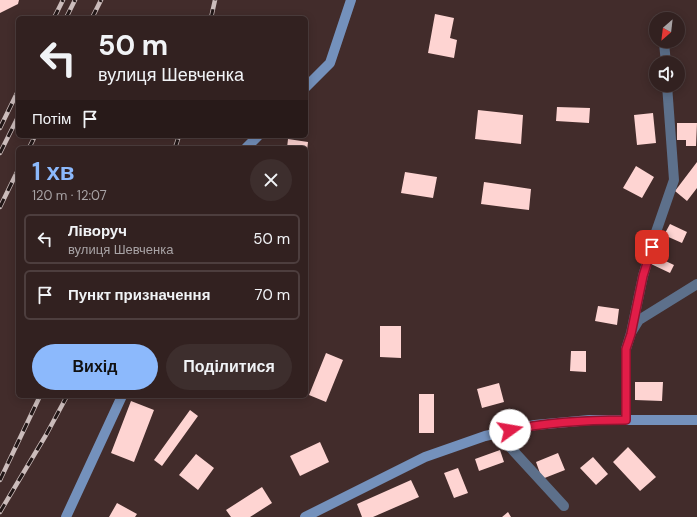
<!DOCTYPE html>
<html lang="uk">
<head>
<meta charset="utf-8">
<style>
	:root { --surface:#322120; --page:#3d2e2d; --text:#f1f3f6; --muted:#a8a3a5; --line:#4d3e3e; --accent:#8cb9fc }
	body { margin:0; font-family:"DM Sans",sans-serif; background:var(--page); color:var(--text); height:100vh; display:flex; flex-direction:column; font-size:15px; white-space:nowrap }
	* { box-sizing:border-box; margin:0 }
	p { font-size:13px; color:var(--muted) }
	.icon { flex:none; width:22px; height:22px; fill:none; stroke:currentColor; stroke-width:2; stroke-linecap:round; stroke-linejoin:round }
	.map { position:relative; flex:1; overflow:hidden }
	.sheet { position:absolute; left:16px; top:146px; width:292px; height:252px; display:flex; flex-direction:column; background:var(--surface); border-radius:6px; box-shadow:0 2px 10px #0003,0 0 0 1px var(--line) }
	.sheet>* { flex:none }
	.hud { position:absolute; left:16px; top:16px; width:292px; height:122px; border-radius:6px; box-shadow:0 2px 10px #0003,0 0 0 1px var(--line); background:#322120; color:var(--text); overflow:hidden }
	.needle { width:26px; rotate:208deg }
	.buttons { position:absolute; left:649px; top:12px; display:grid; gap:8px }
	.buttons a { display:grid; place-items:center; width:36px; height:36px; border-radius:50%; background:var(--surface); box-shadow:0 2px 10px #0003,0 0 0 1px var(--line); font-size:20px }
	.pin { position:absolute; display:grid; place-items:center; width:34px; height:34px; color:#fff; margin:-17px; border-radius:8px; box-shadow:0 2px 6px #0006 }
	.me { position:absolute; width:44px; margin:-22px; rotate:77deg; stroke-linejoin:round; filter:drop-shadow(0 0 3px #0008) }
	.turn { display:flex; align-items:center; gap:14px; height:84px; padding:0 16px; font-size:18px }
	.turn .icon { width:52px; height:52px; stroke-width:2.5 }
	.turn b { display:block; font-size:28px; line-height:34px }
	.then { display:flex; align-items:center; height:38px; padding:0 16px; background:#0003; gap:8px; font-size:15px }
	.round { display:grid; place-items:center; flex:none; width:42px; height:42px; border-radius:21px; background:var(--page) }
	.head { display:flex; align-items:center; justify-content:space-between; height:68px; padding:0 16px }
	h1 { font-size:24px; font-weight:700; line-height:30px; color:var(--accent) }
	.button { display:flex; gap:8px; margin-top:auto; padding:8px 16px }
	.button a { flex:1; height:46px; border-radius:24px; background:var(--accent); color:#111; font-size:16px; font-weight:700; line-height:46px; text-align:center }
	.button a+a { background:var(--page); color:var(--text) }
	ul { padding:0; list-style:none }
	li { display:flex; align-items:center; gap:12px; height:50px; margin:0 8px 6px; padding:0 8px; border:2px solid var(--line); border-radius:6px }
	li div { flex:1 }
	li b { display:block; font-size:15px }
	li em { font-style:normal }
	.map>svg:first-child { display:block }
	.building { fill:#fed4d2 }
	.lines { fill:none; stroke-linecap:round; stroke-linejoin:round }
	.minor { stroke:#5d708b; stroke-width:10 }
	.secondary { stroke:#7491bc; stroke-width:10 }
	.rail-casing { stroke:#cbbcbb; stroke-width:4.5 }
	.rail { stroke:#221717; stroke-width:3; stroke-dasharray:9; stroke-linecap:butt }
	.route-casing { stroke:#92132f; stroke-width:10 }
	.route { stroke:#e11d48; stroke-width:7 }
</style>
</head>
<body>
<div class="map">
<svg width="697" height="517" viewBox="0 0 697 517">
	<rect width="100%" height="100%" fill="#422c2b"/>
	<!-- building -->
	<path class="building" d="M0 0H19L18 4 0 13Z
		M435 14 454 18 450 38 457 40 454 58 428 53Z
		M557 107 590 108 589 123 556 121Z
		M478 110 523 115 521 144 475 139Z
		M653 113 656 143 637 145 634 115Z
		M677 123H697L696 146H686V140H677Z
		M288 139 308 142 307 151 306 148H287Z
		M697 162V188L687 201 675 191Z
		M636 166 654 177 642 198 623 188Z
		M405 172 437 177 433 198 401 193Z
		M484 182 531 189 529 210 481 204Z
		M670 224 687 232 682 243 664 235Z
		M655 256 674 265 670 273 651 264Z
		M598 306 619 309 617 325 595 321Z
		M380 326H401V358L380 357Z
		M571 351H586V372L570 371Z
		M326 353 343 360 326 402 309 395Z
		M635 382H663L662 401 635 400Z
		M499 383 504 402 482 408 477 389Z
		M419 394H434V433H419Z
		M131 401 154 410 134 462 111 453Z
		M190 410 198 416 162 466 154 460Z
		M320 442 329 462 300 476 290 456Z
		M628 447 656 477 640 491 613 462Z
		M500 450 504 462 479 471 475 459Z
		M558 453 565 470 542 479 536 462Z
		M196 454 214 468 198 490 179 475Z
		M593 457 608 474 596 485 580 468Z
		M458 468 468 493 454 498 444 473Z
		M411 480 419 497 373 517H362L357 504Z
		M262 487 272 503 250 517H231L226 510Z
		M117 503 137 514 135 517H109Z
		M508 512 511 517H502Z"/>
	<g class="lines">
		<!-- minor -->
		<path class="minor" d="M664 43 666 63
			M631 333 643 276 656 232 674 180 667 85
			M626 420V349L631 333 639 320 697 284
			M497 433 564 506"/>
		<!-- secondary -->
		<path class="secondary" d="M306 87 330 63 351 0
			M246 148 258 136
			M66 517 122 396
			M305 517 425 457 485 436 535 425 590 420H697"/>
		<!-- rail casing -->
		<g class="rail-casing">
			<path id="rail" d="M54 18 63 0
				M66 18 75 0
				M92 18 101 0
				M211 18 215 0
				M0 128 18 91
				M29 148 35 136
				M175 148 179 136
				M0 153 18 117
				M0 207 18 170
				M0 480 40 396
				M0 512 46 435 67 396"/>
		</g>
		<!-- rail -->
		<use href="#rail" class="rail"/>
	</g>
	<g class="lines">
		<!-- route casing -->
		<g class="route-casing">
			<path id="route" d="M510 430C548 422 587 420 626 420V349L631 334 643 276 652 247"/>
		</g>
		<!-- route -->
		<use href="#route" class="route"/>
	</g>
</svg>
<div class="buttons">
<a><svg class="needle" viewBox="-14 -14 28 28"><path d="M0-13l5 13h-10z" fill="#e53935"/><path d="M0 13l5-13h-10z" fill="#a8a3a5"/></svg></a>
<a><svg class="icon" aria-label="sound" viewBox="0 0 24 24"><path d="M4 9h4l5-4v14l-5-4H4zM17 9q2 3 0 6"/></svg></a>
</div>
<div class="pin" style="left:652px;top:247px;background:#d93025"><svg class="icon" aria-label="arrive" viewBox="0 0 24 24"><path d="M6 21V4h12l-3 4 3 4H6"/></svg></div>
<svg class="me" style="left:510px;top:430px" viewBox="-20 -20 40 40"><circle r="19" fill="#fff"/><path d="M0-13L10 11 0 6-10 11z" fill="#e11d48"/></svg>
<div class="hud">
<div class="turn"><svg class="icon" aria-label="left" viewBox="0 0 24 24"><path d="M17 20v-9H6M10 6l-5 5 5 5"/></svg><div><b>50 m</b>вулиця Шевченка</div></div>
<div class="then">Потім<svg class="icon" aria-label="arrive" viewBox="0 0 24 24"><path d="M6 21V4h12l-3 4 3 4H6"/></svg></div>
</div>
<section class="sheet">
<div class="head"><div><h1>1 хв</h1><p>120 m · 12:07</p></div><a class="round"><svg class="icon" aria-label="close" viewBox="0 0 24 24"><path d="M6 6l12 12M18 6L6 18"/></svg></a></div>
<ul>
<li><svg class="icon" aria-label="left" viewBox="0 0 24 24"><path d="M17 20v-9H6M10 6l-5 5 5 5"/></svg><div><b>Ліворуч</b><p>вулиця Шевченка</p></div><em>50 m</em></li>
<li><svg class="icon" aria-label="arrive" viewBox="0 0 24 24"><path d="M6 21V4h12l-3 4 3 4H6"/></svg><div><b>Пункт призначення</b></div><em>70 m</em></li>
</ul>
<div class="button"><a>Вихід</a><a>Поділитися</a></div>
</section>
</div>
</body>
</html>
